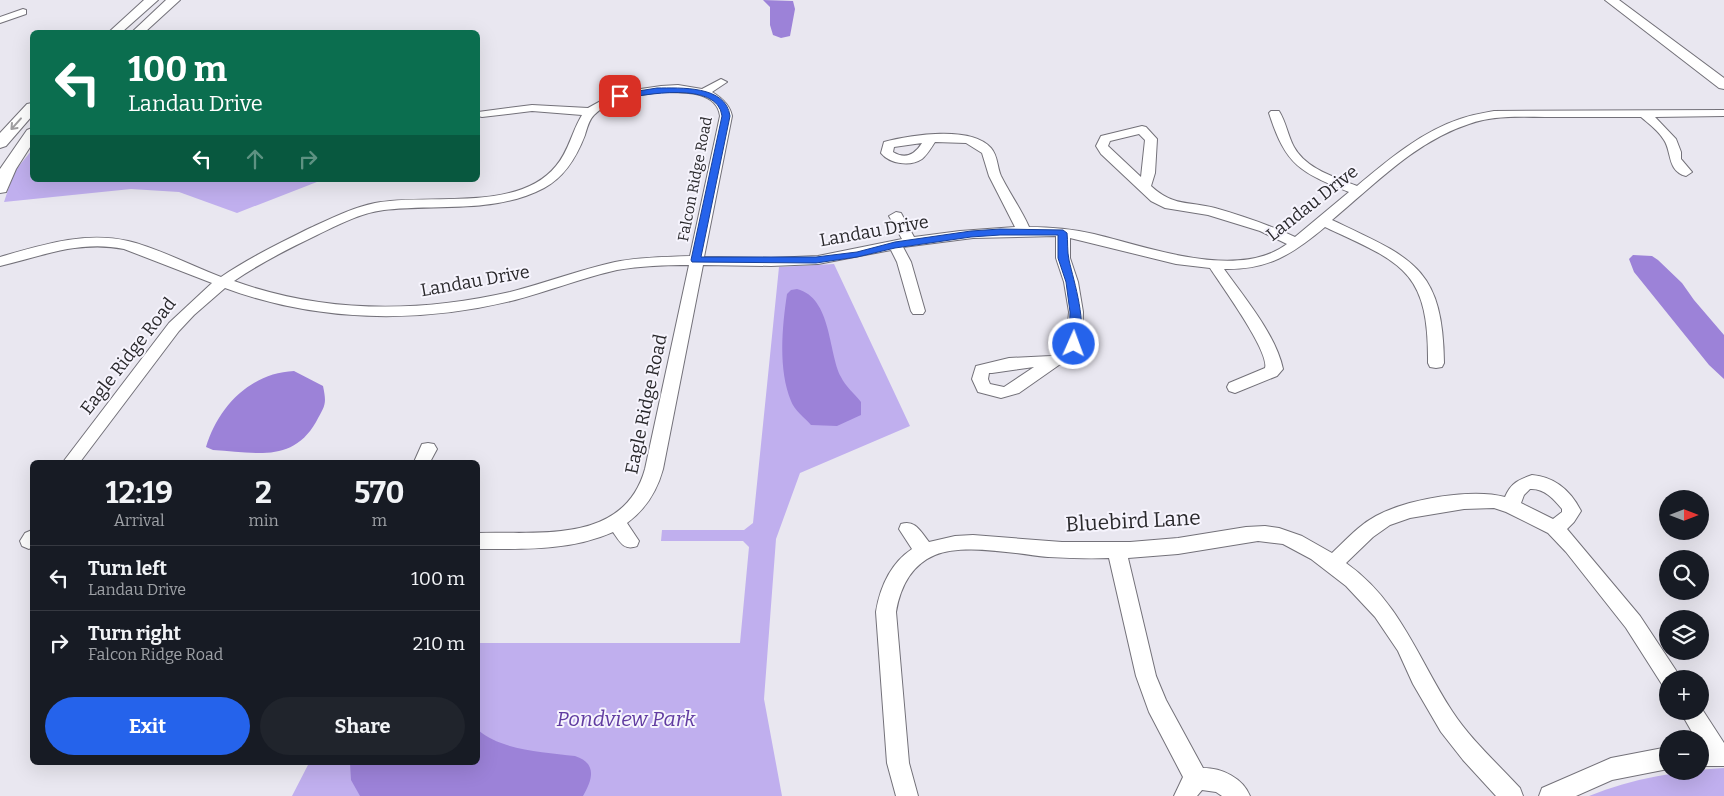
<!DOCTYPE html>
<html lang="en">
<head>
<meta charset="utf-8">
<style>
	:root { --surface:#171b24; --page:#20242c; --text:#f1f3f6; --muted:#9ea1a6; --line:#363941; --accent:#2563eb }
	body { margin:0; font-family:Bitter,serif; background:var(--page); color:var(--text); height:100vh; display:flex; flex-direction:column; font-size:19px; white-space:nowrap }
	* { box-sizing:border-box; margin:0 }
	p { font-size:16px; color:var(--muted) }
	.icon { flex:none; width:28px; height:28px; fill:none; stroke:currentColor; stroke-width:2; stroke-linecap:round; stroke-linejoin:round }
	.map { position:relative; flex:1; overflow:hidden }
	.drawer { position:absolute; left:30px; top:460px; width:450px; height:305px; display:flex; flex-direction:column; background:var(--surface); border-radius:8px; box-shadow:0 5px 20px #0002 }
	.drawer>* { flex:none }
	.top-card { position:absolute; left:30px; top:30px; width:450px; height:152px; border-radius:8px; box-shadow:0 5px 20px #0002; background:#0b6e4f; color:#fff; overflow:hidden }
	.needle { width:32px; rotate:90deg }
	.controls { position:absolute; left:1659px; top:490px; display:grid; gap:10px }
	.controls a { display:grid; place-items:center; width:50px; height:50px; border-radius:50%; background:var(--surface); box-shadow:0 5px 20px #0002; font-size:25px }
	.pin { position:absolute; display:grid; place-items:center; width:42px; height:42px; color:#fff; margin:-21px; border-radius:10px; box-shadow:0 2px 8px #0006 }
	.me { position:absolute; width:55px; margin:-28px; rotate:2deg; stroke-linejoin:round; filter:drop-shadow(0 0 4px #0008) }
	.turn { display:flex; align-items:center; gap:18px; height:105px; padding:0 15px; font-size:22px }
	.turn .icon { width:65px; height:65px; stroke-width:2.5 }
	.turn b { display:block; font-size:35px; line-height:42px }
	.lanes { display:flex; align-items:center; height:48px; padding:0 15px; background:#0003; justify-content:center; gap:25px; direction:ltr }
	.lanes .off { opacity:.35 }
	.eta { display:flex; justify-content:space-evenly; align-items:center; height:85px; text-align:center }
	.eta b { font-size:30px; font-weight:700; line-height:35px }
	.button { display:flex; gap:10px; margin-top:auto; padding:10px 15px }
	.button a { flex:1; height:58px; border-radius:30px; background:var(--accent); color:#fff; font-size:20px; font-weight:700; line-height:58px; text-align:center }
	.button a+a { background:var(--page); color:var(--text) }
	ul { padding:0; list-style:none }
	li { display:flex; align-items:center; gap:15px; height:65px; padding:0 15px; border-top:1px solid var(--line) }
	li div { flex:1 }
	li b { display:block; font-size:19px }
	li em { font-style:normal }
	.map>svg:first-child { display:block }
	.green { fill:#c0afee }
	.water { fill:#9c82d8 }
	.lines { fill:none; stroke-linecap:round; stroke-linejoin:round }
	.minor-casing { stroke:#737179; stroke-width:2 }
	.tertiary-casing { stroke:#737179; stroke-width:2 }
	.minor { fill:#fff; fill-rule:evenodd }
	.tertiary { fill:#fff; fill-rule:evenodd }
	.oneway { stroke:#9f9ea0 }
	.route { fill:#2563eb; stroke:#184099 }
	.labels { text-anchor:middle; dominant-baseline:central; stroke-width:4; stroke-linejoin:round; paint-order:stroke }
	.far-street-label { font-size:15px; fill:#29282b; stroke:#f6f4fd }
	.street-label { font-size:18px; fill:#29282b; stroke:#f6f4fd }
	.near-street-label { font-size:21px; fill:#29282b; stroke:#f6f4fd }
	.near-park-label { font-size:21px; font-style:italic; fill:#613ca1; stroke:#f6f4fd }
</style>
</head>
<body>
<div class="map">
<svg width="1724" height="796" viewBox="0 0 1724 796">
	<rect width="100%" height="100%" fill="#e9e7f0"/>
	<!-- green -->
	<path class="green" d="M32 150V180H322L237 213 179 192 131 189 4 202 14 172Z
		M834 264 910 426 800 473 776 539 764 699 782 796H292L309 763 478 762V643H740L749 547 743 541H661L662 530H744L753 523 779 267Z
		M1724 768V796H1589C1633 778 1678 771 1724 768Z"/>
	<!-- water -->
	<path class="water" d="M763 0 793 1 795 9 790 36 781 38 773 35 770 25V7Z
		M1633 255 1652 256 1658 260 1682 283 1694 300 1724 335V379L1709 365 1634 272 1629 259Z
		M797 289C832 298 828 352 841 377 845 386 855 394 861 402V415L837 426 811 425C805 418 794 410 791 401 778 370 782 327 787 294L791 290Z
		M294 371 323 386C327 405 325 405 316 422 292 464 253 452 213 450L206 447C218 407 250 373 294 371Z
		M478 730C503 751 544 752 575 756 597 763 593 779 583 796H360L351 780 350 763 478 762Z"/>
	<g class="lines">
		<!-- minor casing -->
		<g class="minor-casing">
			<path id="minor" d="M23 9 26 10V14L0 23V17Z
				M721 79 727 82 712 92C722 98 730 105 732 116L704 257 771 258 818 256 902 239 889 216 896 212 901 213 914 237 960 231 1015 227 989 176 982 153 966 143 935 142C931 148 927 155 922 159 910 167 890 164 881 153L884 142C910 135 971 125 991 148 998 156 997 167 1001 176 1010 194 1021 209 1029 227 1051 227 1072 229 1094 234 1148 247 1238 281 1287 244L1260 231 1208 215 1165 208 1151 201 1101 154 1096 146 1101 136 1142 126 1146 127 1157 139 1155 173 1151 186C1174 207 1188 201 1215 208 1243 216 1269 225 1295 237L1349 192C1300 172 1286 166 1269 113L1271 111H1279C1286 122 1288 136 1294 147 1306 169 1335 177 1357 186 1388 160 1421 132 1460 119 1471 115 1483 113 1494 111L1724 110V116L1655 117 1676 139 1681 152V159L1692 172 1686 176C1667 171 1672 152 1664 140 1658 130 1649 124 1641 117 1609 117 1577 117 1545 117 1519 117 1494 115 1469 124 1416 141 1374 185 1332 220 1412 258 1443 267 1444 363L1442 367 1436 368 1430 367 1428 363C1429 270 1402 263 1325 227 1293 254 1268 270 1224 269 1244 297 1276 335 1283 369L1277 376 1235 393 1229 391 1227 387 1229 383 1265 368C1270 352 1221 285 1210 268L1176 264 1070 238V258L1078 282 1083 312 1082 344 1072 359 1059 365 1019 393 1001 398 978 392 972 379 976 366 1009 358 1051 356 1062 351 1066 344 1069 312 1064 282 1056 258V236L973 238 903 247 911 262 925 311 923 314H913L911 311 897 262 891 250 818 264 771 266 703 265 663 469C657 491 646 509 627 523L639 541 637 546C624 551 620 542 613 532 570 551 524 549 478 549V533C538 531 624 545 645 469L689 265C665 265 640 266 617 270 581 278 547 292 511 301 416 324 317 322 225 288L194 315 179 331 80 462H63L169 323 212 283 124 249C80 240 42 256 0 266V257C42 245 84 231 128 241 158 248 192 266 221 277 249 258 278 244 308 229 330 219 351 208 375 203 428 193 518 213 556 166 569 151 572 131 582 115L532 111 482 117 478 116V112L532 105 588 108 608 97 627 91 661 86 678 85 702 89ZM661 92C681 92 717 90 720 116L690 256C665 257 640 257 615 262 579 270 545 283 510 292 418 313 323 313 234 281 260 263 288 249 317 235 338 225 360 213 384 210 437 204 495 214 544 188 565 177 577 156 585 135 587 128 589 120 594 115 611 98 639 95 661 92ZM1139 134 1145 140 1141 177 1108 146 1110 141ZM922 143C915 154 906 160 893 152L894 147ZM1034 367 1004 387 990 384 988 379 989 373H992Z
				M428 443 434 444 437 449 430 462H414L422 444Z
				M1532 475C1555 477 1571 491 1581 511L1574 522 1567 529 1640 616 1677 672 1680 679H1668V688L1663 686 1626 628 1566 552 1548 533 1506 512 1494 508 1464 509 1410 518 1390 525 1373 537 1346 563C1400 601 1418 659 1452 711 1471 740 1497 763 1520 788L1523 796H1496L1463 760 1441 732 1413 684 1398 651 1375 617 1346 586 1311 559 1283 544 1258 541 1178 554 1128 558 1156 676 1166 700 1203 768C1222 768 1243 778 1250 796H1222L1216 792 1202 790 1197 796H1174L1183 777 1149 712 1136 676 1109 558C1089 559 1069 558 1048 557 1017 554 964 543 935 555 911 565 900 588 896 612L909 763 918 796H896L887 763 876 612C880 587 891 563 912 549L899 529 901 524C915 519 921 532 929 542L955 536 973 535 1062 542H1130L1178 538 1246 527 1265 526 1279 528 1302 536 1332 553C1346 540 1359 525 1376 516 1407 499 1472 488 1505 497 1511 483 1518 480 1532 475ZM1530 489C1544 488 1554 499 1562 509V512L1553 519 1521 503 1524 495Z
				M32 530V547L29 549 22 546 20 541 25 533Z
				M1700 706 1724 743V766H1700V739H1696L1680 711H1700Z
				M1668 747V769L1612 780 1576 796H1539L1542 788 1611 758Z"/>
		</g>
		<!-- tertiary casing -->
		<g class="tertiary-casing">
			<path id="tertiary" d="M144 0H158L122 32H109Z
				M166 0H180L145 32H132Z
				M1605 0H1619L1724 78V89L1719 88Z
				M32 103V116L6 146 0 148V133L27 104Z
				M32 128V144L16 169 6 192 0 193V169L27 130Z"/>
		</g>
		<!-- minor -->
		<use href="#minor" class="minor"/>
		<!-- tertiary -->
		<use href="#tertiary" class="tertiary"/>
	</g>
	<!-- one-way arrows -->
	<defs><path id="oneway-shaft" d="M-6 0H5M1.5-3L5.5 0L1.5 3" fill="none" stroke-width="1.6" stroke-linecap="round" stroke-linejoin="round" transform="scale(1.25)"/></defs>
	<use class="oneway" href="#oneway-shaft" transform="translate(16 124) rotate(132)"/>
	<!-- route -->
	<path class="route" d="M657 88C680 88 726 85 730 116L701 257H816L857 252 895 242 971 231 1000 229 1063 230 1067 233C1068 241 1067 251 1069 260 1074 282 1088 325 1078 347L1074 348 1069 344 1070 312 1066 282 1058 258V235H1000L971 237 895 248 857 257 816 263 692 262 691 260 722 116C718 80 643 95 620 99L616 96 620 94Z"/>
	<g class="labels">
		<!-- far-street labels -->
		<g class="far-street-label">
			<text transform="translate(695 179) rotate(-79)">Falcon Ridge Road</text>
		</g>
		<!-- street labels -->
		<g class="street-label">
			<text transform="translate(1312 203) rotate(-38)">Landau Drive</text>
			<text transform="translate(874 231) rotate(-10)">Landau Drive</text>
			<text transform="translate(475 281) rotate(-10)">Landau Drive</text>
			<text transform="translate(128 356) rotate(-52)">Eagle Ridge Road</text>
			<text transform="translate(646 404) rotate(-78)">Eagle Ridge Road</text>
		</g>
		<!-- near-street labels -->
		<g class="near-street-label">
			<text transform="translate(1133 521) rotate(-3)">Bluebird Lane</text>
		</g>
		<!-- near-park labels -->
		<g class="near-park-label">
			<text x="626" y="719">Pondview Park</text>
		</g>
	</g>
</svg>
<div class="controls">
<a><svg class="needle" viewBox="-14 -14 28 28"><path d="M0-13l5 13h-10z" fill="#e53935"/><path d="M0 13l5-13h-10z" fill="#9ea1a6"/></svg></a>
<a><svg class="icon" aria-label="search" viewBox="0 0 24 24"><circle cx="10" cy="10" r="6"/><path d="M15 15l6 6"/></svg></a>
<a><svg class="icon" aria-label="layers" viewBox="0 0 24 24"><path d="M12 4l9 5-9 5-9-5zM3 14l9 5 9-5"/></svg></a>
<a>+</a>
<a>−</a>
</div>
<div class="pin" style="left:620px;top:96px;background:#d93025"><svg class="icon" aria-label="arrive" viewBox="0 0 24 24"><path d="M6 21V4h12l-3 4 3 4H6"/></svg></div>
<svg class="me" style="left:1074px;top:344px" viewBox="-20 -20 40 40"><circle r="17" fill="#2563eb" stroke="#fff" stroke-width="3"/><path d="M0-11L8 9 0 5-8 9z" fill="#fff"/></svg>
<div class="top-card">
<div class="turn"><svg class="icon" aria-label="left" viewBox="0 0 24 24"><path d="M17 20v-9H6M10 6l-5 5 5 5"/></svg><div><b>100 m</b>Landau Drive</div></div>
<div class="lanes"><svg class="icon" aria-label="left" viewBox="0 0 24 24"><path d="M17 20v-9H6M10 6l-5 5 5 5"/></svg><svg class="icon off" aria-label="ahead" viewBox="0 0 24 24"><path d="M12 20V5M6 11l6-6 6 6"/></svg><svg class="icon off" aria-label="right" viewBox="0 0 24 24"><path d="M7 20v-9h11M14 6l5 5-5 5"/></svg></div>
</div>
<section class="drawer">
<div class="eta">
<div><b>12:19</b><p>Arrival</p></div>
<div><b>2</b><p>min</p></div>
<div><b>570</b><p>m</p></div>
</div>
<ul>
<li><svg class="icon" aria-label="left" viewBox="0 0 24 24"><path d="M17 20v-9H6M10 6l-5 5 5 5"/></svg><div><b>Turn left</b><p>Landau Drive</p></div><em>100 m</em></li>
<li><svg class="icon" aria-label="right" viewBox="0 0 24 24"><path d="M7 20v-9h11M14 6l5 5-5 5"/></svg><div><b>Turn right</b><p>Falcon Ridge Road</p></div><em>210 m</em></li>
</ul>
<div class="button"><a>Exit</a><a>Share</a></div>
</section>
</div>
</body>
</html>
